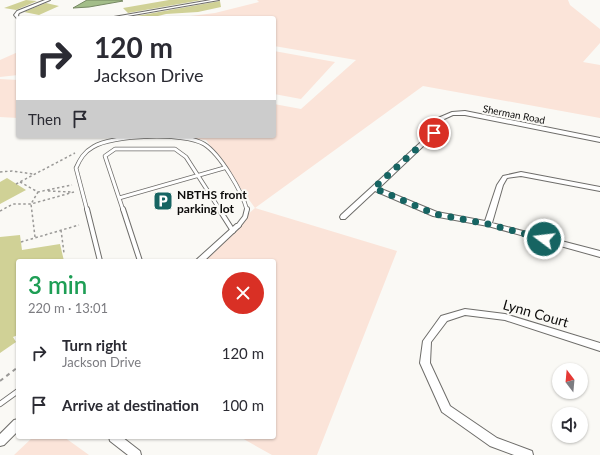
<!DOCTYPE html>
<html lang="en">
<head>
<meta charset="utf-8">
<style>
	:root { --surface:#fff; --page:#f2f2f3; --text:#2b2b33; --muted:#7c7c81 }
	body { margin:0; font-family:Lato,sans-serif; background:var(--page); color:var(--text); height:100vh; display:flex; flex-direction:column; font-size:15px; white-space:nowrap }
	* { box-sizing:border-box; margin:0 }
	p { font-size:13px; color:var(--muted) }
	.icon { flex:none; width:22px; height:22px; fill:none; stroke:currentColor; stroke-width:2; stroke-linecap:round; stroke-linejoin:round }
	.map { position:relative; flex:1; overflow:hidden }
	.details { position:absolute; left:16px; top:259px; width:260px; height:180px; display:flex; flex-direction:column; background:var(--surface); border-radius:4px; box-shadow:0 1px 3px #0004 }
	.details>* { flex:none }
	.hud { position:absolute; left:16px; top:16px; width:260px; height:122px; border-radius:4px; box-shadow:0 1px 3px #0004; background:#fff; color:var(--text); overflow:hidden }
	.needle { width:26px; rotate:344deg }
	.tools { position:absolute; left:552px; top:363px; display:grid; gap:8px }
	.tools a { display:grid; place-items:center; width:36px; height:36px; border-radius:50%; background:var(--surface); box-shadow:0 1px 3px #0004; font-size:20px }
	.pin { position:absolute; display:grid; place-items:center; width:34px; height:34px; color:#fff; margin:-17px; border:2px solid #fff; border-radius:50%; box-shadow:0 1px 4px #0007 }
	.me { position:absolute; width:44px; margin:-22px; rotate:285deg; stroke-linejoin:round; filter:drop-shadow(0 0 3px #0008) }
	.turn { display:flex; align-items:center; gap:14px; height:84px; padding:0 12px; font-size:18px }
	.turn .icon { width:52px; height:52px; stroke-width:2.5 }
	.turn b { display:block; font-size:28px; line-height:34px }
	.then { display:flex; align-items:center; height:38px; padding:0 12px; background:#0003; gap:8px; font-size:15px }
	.round { display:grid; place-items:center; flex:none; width:42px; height:42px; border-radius:21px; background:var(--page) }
	.summary { display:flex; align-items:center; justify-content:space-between; height:68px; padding:0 12px }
	h1 { font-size:24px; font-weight:600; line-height:30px; color:#1e9e55 }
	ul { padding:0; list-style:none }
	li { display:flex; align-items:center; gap:12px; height:52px; padding:0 12px }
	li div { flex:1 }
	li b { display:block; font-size:15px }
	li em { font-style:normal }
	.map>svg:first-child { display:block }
	.green { fill:#fbe4d9 }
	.water { fill:#a3bd89; stroke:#768863 }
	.building { fill:#d0d196 }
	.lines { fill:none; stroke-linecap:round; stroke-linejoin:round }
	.lane-far2-casing { stroke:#6e6d6a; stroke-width:4.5 }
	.lane-far1-casing { stroke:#6e6d6a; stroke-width:6 }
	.lane-casing { stroke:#6e6d6a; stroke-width:6 }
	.street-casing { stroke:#6e6d6a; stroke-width:2 }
	.path-far1 { stroke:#9a9997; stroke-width:1.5; stroke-dasharray:2.5 2.5; stroke-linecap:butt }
	.path { stroke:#9a9997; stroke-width:2; stroke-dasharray:4 4; stroke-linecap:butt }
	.lane-far2 { stroke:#fff; stroke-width:3 }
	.lane-far1 { stroke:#fff; stroke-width:4 }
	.lane { stroke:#fff; stroke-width:4.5 }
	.street { fill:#fff; fill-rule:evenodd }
	.route { stroke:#166462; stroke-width:7; stroke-dasharray:0 12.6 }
	.labels { text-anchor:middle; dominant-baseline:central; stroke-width:4; stroke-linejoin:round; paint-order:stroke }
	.far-street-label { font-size:10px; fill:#0c0b0a; stroke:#faf9f5 }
	.poi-label { font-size:12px; font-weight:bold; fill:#0c0b0a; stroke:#faf9f5; text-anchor:start }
	.near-street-label { font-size:14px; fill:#0c0b0a; stroke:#faf9f5 }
</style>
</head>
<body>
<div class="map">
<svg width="600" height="455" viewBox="0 0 600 455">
	<rect width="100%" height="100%" fill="#faf9f5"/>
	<!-- green -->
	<path class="green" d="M257 0H568L570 5 600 29V43L583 62 600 65V118L423 86 255 208 397 251 317 455H272L240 437H274V261H196L255 208 206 140 156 136H274V104L301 109 356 60 274 46V18H174L215 13 259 2Z
		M274 51 335 62 301 99 274 94Z
		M18 52V75L0 77V60Z
		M0 79 18 80V118L0 117Z
		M33 437H64L89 455H14Z"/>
	<!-- water -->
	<path class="water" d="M87 0H120L123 1 89 7 73 8Z"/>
	<!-- building -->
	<path class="building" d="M26 0 37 1 16 10 4 8Z
		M169 0H202L128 13 123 8Z
		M220 1 221 7 198 12 166 14 150 18 131 17Z
		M46 3 59 6 39 15 24 12Z
		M7 178 26 190 0 204V182Z
		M20 235 22 250 60 244 64 261H18V335L13 337 16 342 0 353V237Z"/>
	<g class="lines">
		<!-- lane-far2 casing -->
		<g class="lane-far2-casing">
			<path id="lane-far2" d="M119 198 224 168
				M87 210 76 168C80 159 84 152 93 147 112 135 184 132 204 144 220 154 242 191 247 210
				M123 210 105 156 115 149H175L186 157 220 210"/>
		</g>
		<!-- lane-far1 casing -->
		<g class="lane-far1-casing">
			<path id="lane-far1" d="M87 209 100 261
				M123 209 140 261
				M219 209 233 231
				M238 226 245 217 247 209"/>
		</g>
		<!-- lane casing -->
		<g class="lane-casing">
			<path id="lane" d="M0 404 18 391"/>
		</g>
		<!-- street casing -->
		<g class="street-casing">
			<path id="street" d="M45 0H50L19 13 18 15 19 18H18V20L14 15 17 11Z
				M211 0H219L116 18H108Z
				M465 111 600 138V142L465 115H453L442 120 436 134 379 188 437 212 485 221 497 185 503 176 521 172 600 187V191L521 176 507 178 503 185 492 223 600 251V257L488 226 433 216 375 191 345 219H341L340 217 341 215 432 132 438 118 452 112Z
				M236 224H240L241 226 204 261H195Z
				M465 309 505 314 600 343V351L505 320 465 315 447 321 431 342 430 363 450 406 497 438 532 451 533 455H514L490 446 442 412 420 363 423 341 441 316Z
				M18 419V431L4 445 0 446V434L14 420Z
				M109 437H122L140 451 141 455H128L110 441Z"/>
		</g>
		<!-- path-far1 -->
		<path class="path-far1" d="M0 172 12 171 33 174
			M20 182 38 192 72 185
			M16 184 75 153
			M48 191 72 192
			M0 211 13 204H31L74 192
			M61 230 64 253
			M35 237 31 204 38 192
			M21 242 79 225"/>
		<!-- path -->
		<path class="path" d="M0 381 18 367"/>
		<!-- lane-far2 -->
		<use href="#lane-far2" class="lane-far2"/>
		<!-- lane-far1 -->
		<use href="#lane-far1" class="lane-far1"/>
		<!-- lane -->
		<use href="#lane" class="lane"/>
		<!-- street -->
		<use href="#street" class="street"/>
	</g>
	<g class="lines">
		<!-- route -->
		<path class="route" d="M434 133 374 188 435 214 488 224 544 239"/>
	</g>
	<!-- icons -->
	<defs>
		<g id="parking-square" transform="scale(1)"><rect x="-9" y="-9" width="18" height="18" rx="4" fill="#166462" stroke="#faf9f5"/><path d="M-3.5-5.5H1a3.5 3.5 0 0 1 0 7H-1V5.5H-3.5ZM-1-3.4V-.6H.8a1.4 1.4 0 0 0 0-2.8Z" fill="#fff"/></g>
	</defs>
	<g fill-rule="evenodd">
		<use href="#parking-square" x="163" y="201"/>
	</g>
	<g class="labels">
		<!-- far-street labels -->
		<g class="far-street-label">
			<text transform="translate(514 114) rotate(11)">Sherman Road</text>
		</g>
		<!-- poi labels -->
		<g class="poi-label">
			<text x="177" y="194">NBTHS front<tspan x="177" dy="14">parking lot</tspan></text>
		</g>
		<!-- near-street labels -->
		<g class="near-street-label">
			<text transform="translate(536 313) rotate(16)">Lynn Court</text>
		</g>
	</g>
</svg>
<div class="tools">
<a><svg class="needle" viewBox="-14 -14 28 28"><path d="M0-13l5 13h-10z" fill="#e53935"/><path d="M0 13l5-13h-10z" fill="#7c7c81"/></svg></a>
<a><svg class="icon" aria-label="sound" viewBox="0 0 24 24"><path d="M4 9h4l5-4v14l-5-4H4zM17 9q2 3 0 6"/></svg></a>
</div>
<div class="pin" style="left:434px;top:133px;background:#d93025"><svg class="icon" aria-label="arrive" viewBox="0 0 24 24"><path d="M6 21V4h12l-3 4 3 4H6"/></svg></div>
<svg class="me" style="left:544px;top:239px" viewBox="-20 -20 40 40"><circle r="17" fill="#166462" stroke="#fff" stroke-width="3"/><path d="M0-11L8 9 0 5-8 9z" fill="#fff"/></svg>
<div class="hud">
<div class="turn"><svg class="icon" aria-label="right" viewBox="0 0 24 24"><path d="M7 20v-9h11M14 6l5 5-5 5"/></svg><div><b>120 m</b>Jackson Drive</div></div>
<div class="then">Then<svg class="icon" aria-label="arrive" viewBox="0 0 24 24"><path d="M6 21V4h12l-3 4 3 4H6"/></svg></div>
</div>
<section class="details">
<div class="summary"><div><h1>3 min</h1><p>220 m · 13:01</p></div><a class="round" style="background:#d93025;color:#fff"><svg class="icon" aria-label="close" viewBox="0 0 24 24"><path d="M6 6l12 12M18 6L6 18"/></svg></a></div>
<ul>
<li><svg class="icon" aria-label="right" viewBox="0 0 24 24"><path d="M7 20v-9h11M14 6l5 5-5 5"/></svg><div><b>Turn right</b><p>Jackson Drive</p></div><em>120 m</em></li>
<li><svg class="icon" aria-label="arrive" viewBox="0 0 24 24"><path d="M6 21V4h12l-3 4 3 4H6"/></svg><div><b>Arrive at destination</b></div><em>100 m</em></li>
</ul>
</section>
</div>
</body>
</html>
